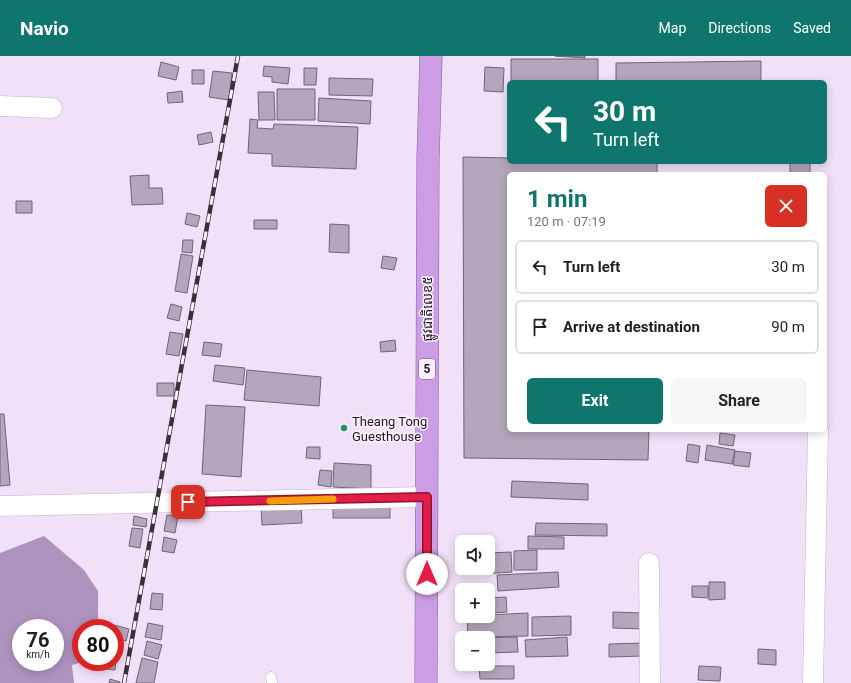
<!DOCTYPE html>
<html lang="en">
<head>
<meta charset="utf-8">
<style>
	:root { --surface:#fff; --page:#f6f6f6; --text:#202124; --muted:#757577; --line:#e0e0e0; --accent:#0f766e }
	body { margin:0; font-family:Roboto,"Noto Sans Khmer",sans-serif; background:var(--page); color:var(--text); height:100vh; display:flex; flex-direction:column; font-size:15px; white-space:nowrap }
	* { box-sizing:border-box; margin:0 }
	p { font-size:13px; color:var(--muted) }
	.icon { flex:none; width:22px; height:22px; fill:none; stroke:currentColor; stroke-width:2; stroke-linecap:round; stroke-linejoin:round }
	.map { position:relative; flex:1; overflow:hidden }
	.details { position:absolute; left:507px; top:116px; width:320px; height:260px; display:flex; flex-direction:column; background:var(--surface); border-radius:6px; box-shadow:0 2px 10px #0003 }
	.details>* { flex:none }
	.hud { position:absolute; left:507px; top:24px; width:320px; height:84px; border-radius:6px; box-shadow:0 2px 10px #0003; background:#0f766e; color:#fff; overflow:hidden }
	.controls { position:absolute; left:455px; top:479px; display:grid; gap:8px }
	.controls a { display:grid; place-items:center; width:40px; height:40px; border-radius:6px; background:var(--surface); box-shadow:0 2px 10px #0003; font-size:20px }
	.speed { position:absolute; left:12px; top:563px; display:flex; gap:8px; font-size:20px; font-weight:700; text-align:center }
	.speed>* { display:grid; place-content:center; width:52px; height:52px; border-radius:50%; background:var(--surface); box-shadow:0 2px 10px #0003; line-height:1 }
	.speed small { font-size:10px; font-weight:400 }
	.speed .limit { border:6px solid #d22; background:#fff; color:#111 }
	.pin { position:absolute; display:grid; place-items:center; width:34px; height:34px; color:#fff; margin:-17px; border-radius:8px; box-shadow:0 2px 6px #0006 }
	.me { position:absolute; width:44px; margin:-22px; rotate:0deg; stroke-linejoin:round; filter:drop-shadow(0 0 3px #0008) }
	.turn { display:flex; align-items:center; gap:14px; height:84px; padding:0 20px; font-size:18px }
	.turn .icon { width:52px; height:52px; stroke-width:2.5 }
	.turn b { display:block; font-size:28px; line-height:34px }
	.round { display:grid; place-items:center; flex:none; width:42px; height:42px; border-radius:6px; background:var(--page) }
	.head { display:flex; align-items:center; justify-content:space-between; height:68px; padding:0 20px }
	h1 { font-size:24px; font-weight:700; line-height:30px; color:var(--accent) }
	.cta { display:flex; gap:8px; margin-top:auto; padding:8px 20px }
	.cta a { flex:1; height:46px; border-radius:6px; background:var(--accent); color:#fff; font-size:16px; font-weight:700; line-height:46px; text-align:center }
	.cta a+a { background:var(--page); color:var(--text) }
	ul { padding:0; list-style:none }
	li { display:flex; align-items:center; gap:12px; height:54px; margin:0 8px 6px; padding:0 12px; border:2px solid var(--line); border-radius:6px }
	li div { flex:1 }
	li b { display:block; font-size:15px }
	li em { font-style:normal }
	header { display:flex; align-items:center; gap:24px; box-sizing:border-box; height:56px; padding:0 20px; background:var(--accent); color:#fff }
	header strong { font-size:19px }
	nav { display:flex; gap:22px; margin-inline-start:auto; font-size:14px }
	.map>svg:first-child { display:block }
	.water { fill:#ae93be; fill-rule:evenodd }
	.building { fill:#b4a6bc; stroke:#706477 }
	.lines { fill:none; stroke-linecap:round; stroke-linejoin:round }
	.service-casing { stroke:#c0b2c8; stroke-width:11 }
	.minor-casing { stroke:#c0b2c8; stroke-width:21 }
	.trunk-casing { stroke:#875f9c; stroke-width:23 }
	.service { stroke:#fff; stroke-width:10 }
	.minor { stroke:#fff; stroke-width:20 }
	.trunk { stroke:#cc9ce4; stroke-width:22 }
	.rail-casing { stroke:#37313a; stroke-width:4.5 }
	.rail { stroke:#faf1ff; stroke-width:3; stroke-dasharray:9; stroke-linecap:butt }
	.route-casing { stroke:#92132f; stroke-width:10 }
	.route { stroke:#e11d48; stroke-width:7 }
	.slow { stroke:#f59e0b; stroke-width:7 }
	.poi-dot { fill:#2b8e68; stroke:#faf1ff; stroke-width:1.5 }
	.labels { text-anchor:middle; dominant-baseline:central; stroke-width:3; stroke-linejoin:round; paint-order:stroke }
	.shield { fill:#faf1ff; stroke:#605a64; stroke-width:1 }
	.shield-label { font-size:12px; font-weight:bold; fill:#1e1921 }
	.street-label { font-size:13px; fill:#1e1921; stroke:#faf1ff }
	.poi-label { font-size:13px; fill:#1e1921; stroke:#faf1ff; text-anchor:start }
</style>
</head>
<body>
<header>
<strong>Navio</strong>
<nav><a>Map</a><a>Directions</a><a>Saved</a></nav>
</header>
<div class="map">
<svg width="851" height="627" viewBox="0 0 851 627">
	<rect width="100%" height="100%" fill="#f0e1f8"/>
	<!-- water -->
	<path class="water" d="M44 480 84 514 98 535V565L106 572H81V606H83L72 609 74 627H0V497ZM21 572H55V606H21Z"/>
	<!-- building -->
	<path class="building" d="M555 0H585V2Z
		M511 3H598V26H511Z
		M761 5V26H616V7Z
		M161 6 179 11 176 24 158 20Z
		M264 10 290 12 288 28 272 26V21L263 20Z
		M485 11 504 12 503 36 484 35Z
		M304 12H317L316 29H304Z
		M192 14H204V28H192Z
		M213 15 232 17 229 44 209 41Z
		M329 22 373 23 372 40 329 39Z
		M277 33H315V64H277Z
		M182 35 183 46 168 47 167 37Z
		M258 36H274L275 64H259Z
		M319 42 371 45 370 68 318 65Z
		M250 63 258 64 257 72 273 73 274 68 358 71 356 113 272 110V98L248 97Z
		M211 76 213 86 199 89 197 79Z
		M463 101 509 102V106H657V118H509V374H649L648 404 464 402Z
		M790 106H810V118H790Z
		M149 119V132H162L163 148 132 149 130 120Z
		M16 145H32V157H16Z
		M187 157 200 160 197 171 185 168Z
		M254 164H277V173H254Z
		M330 168 349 169V197L329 196Z
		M183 184H193L192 197 182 196Z
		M181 198 193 200 187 237 175 235Z
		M383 200 397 202 394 214 381 212Z
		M171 248 182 251 179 265 167 262Z
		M170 276 183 278 179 300 166 298Z
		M395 284 396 295 381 296 380 286Z
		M204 286 222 288 220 301 202 299Z
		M215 309 245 312 243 329 213 325Z
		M247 314 321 321 319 350 244 344Z
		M157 327H174V340H157Z
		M206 349 245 351 241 421 202 418Z
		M0 358H4L10 429 0 430Z
		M720 377 735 379 733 390 719 388Z
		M688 388 700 390 698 407 686 405Z
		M707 389 735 394 732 408 705 404Z
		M307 391H320V403L306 402Z
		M735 395 751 397 749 411 733 409Z
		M334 407 371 409V433L333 431Z
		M320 414 332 415 331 431 318 429Z
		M512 425 588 428V444L511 441Z
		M333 448 390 449V462H333Z
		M301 449 302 467 262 469 261 451Z
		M167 459 178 460 175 477 164 475Z
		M134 460 147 463 146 471 133 469Z
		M536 467 607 468V480L535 479Z
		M132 472 143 473 140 492 129 490Z
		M528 480 564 481V493H528Z
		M164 481 177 484 174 497 162 495Z
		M537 494V514H514V495Z
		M511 496 512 516 482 518V512H488V497Z
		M558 516 559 531 498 535 497 519Z
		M709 526H725V543L709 544Z
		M692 530H708V542L692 541Z
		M152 537 163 538 162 554 150 553Z
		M506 541 507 556 488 557V542Z
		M613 556 643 557V573L613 572Z
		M528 557V580L468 581 467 560Z
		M571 560V579L532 580V561Z
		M148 567 163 570 161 584 145 581Z
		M114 569 129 573 126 585 115 582Z
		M517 581 518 596 488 597V582H481Z
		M567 581 568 600 526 601 525 584Z
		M147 585 162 589 158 603 144 599Z
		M642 587 643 600 609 601V588Z
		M758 593 776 594V609L758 608Z
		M142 602 158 606 154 627H136Z
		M115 603 116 604 115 614 99 612 100 606H115Z
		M479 610H514V623H480Z
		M699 610 721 611 720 625 698 624Z
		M110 623 120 626V627H109Z"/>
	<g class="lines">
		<!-- service casing -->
		<g class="service-casing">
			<path id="service" d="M271 621 272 627"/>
		</g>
		<!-- minor casing -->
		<g class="minor-casing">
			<path id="minor" d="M0 50 52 52
				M0 450 427 441
				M649 507 650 627
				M813 627 818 374"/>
		</g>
		<!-- trunk casing -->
		<g class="trunk-casing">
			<path id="trunk" d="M426 627 428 104 431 0"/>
		</g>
		<!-- service -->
		<use href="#service" class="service"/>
		<!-- minor -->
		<use href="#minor" class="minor"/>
		<!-- trunk -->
		<use href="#trunk" class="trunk"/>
		<!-- rail casing -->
		<g class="rail-casing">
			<path id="rail" d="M124 627 238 0"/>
		</g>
		<!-- rail -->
		<use href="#rail" class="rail"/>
	</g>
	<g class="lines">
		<!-- route casing -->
		<g class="route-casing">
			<path id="route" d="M188 446 427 441V518"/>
		</g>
		<!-- route -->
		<use href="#route" class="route"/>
		<!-- slow -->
		<path class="slow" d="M270 445 333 443"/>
	</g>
	<!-- markers -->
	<circle class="poi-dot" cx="344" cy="372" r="4"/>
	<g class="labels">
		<!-- shield labels -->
		<rect class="shield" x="419" y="303" width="16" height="20" rx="3"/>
		<g class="shield-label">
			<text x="427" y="313">5</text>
		</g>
		<!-- street labels -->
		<g class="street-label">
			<text transform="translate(427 253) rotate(-90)">ផ្លូវជាតិលេខ៥</text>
		</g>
		<!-- poi labels -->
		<g class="poi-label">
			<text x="352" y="365">Theang Tong<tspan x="352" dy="15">Guesthouse</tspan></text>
		</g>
	</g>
</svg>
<div class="controls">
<a><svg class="icon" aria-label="sound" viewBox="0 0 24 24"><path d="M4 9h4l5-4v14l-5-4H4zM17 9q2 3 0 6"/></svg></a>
<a>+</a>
<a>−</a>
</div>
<div class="speed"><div>76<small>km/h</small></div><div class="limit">80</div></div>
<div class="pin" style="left:188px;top:446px;background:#d93025"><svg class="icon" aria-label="arrive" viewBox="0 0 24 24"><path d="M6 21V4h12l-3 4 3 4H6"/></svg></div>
<svg class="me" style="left:427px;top:518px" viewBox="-20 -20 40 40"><circle r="19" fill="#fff"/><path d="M0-13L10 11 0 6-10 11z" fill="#e11d48"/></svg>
<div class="hud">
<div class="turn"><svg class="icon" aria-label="left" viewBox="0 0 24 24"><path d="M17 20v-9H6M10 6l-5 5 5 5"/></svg><div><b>30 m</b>Turn left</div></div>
</div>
<section class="details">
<div class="head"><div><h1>1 min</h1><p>120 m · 07:19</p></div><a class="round" style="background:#d93025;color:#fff"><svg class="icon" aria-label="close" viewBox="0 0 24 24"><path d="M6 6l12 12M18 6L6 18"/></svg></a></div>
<ul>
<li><svg class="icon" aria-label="left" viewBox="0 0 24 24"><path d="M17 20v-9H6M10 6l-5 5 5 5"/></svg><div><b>Turn left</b></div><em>30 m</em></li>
<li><svg class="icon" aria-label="arrive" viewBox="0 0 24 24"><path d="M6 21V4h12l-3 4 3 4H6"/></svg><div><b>Arrive at destination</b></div><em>90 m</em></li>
</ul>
<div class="cta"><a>Exit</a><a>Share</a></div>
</section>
</div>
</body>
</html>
